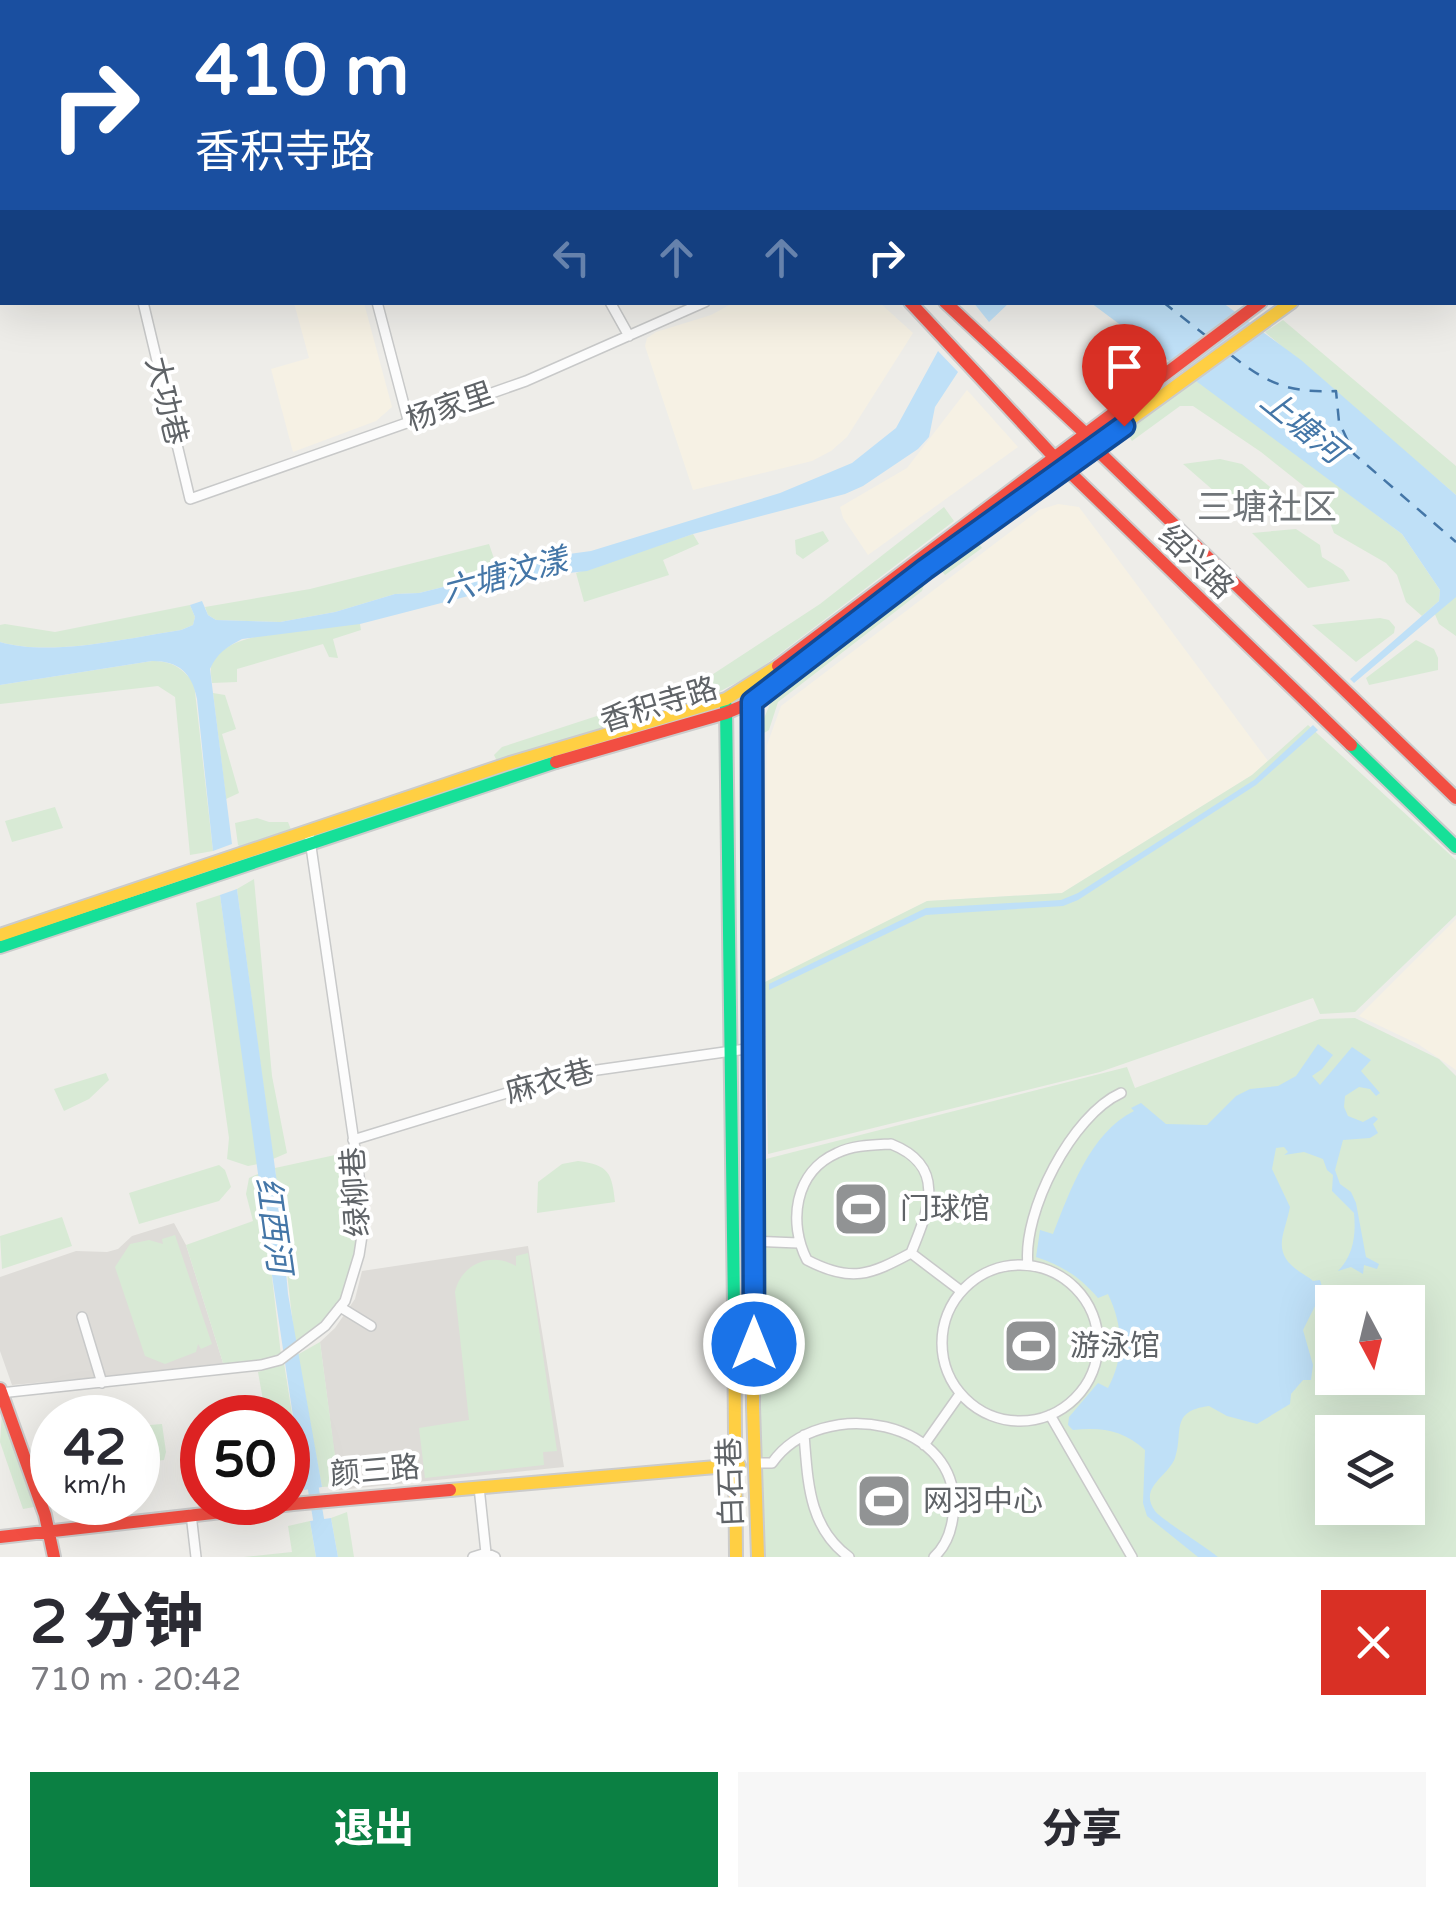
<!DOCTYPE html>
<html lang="zh">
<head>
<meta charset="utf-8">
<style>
	:root { --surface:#fff; --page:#f7f7f7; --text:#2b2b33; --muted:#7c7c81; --accent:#0b8043 }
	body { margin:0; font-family:"Varela Round","Noto Sans SC",sans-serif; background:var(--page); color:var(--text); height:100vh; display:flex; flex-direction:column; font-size:38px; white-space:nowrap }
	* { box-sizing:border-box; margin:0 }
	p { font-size:32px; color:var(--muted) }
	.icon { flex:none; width:55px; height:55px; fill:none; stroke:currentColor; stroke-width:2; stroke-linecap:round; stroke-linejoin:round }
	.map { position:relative; height:1557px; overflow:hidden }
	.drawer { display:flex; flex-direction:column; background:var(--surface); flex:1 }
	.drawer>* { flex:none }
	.banner { position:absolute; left:0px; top:0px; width:1458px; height:305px; box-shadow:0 10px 40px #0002; background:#1a4fa0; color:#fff; overflow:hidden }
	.needle { width:65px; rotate:173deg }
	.tools { position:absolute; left:1315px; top:1285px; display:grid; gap:20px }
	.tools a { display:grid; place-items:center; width:110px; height:110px; border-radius:0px; background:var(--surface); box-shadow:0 10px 40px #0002; font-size:50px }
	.speed { position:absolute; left:30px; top:1395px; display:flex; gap:20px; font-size:50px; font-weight:700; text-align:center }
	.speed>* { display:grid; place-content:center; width:130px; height:130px; border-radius:50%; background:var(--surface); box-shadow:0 10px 40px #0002; line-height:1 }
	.speed small { font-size:25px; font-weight:400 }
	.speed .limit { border:15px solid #d22; background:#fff; color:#111 }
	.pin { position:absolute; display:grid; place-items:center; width:85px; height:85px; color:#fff; margin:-102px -42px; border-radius:50% 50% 50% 0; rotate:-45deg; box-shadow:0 0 10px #0007 }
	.pin .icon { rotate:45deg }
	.me { position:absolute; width:110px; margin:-55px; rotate:0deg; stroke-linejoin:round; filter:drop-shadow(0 0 8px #0008) }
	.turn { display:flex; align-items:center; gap:35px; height:210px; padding:0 30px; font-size:45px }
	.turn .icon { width:130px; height:130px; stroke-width:2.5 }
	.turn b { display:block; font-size:70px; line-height:85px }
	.lanes { display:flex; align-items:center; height:95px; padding:0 30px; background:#0003; justify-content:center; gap:50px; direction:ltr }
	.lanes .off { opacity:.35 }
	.round { display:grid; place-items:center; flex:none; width:105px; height:105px; border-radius:0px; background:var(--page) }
	.headline { display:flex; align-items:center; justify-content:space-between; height:170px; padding:0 30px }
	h1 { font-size:60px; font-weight:800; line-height:75px }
	.action { display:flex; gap:20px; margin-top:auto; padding:20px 30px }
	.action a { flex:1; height:115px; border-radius:0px; background:var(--accent); color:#fff; font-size:40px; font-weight:800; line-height:115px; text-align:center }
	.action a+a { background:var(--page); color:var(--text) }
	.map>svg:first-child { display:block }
	.commercial { fill:#f6f1e4 }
	.education { fill:#dedcd8 }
	.green { fill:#d8ead5; fill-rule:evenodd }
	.water { fill:#bfe0f7 }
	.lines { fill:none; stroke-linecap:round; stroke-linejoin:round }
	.canal { stroke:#bfe0f7; stroke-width:11 }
	.ferry { stroke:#4476a7; stroke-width:2.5; stroke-dasharray:12 10; stroke-linecap:butt }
	.street-casing { stroke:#c8c9c9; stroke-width:12 }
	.fast-casing { stroke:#cbcbcb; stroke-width:16 }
	.slow-casing { stroke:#cbcbcb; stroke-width:16 }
	.jam-casing { stroke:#cbcbcb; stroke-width:16 }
	.street { stroke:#fcfcfc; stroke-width:9 }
	.fast { stroke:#16e098; stroke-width:12 }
	.slow { stroke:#ffcf43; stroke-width:12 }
	.jam { stroke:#f24e42; stroke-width:12 }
	.route-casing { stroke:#114b97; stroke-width:25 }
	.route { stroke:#1a73e8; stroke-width:18 }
	.labels { text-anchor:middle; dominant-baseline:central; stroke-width:8; stroke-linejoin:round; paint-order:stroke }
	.street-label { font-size:30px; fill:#5f6367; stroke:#fff }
	.poi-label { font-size:30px; fill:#5f6367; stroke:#fff; text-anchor:start }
	.water-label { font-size:32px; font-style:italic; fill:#4476a7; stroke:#fff }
	.quarter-label { font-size:35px; fill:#707579; stroke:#fff }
</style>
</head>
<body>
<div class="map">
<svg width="1456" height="1557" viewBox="0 0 1456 1557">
	<rect width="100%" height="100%" fill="#eeede9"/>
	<!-- commercial -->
	<path class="commercial" d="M735 302 880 303 913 333 847 437 831 451 812 461 693 490 645 346 647 338 656 332 711 315Z
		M294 303H364L392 407 376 421 293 452 271 369 309 358Z
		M967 390 1018 447 868 555 843 518 840 507 907 468Z
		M1058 504 1079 507 1268 761 1252 775 1062 893 927 901 765 982 767 745 781 706 1039 510Z
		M1456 919V1070L1418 1044 1359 1016Z"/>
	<!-- education -->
	<path class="education" d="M1054 0H1294L1297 2H1051Z
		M174 1223 186 1245 224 1366 12 1385 0 1351V1277L76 1251 107 1252 118 1249 132 1236Z
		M528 1246 564 1467 339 1490 320 1342 335 1328 355 1299 362 1271Z"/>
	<!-- green -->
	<path class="green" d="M1283 320 1456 466V495L1265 332Z
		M1197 379 1402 534 1440 590 1439 601 1422 616 1406 602 1397 575 1386 563 1334 533 1323 504 1315 495 1261 452 1193 406H1180L1132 441 1126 432Z
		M1220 459 1242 464 1274 490 1222 498 1183 464Z
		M944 507 954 521 753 674 715 694 497 761 494 755 502 747 701 682 820 604Z
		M1296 529 1320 545 1322 557 1343 570 1350 581 1308 588 1252 533Z
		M823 531 829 541 803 559 796 554 795 540Z
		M693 534 699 544 663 560 669 575 584 602 576 573Z
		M977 541 982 548 945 575 939 568Z
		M489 544 499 573 419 593 395 594 335 612 280 622 216 620 208 615 205 607 310 589Z
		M918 583 924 585 922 591 778 702 769 730 764 733 760 728 774 694Z
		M1454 595 1456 597V636L1439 624 1434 612Z
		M190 605 195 617 193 625 181 630C127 638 52 657 0 642V625L5 624 55 632Z
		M1380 618 1389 620 1395 627 1394 633 1356 662 1312 625Z
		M342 624H360L361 630 333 639 338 658 329 657 323 644 237 669V682L212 683C211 674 209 667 214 659 231 631 311 629 342 624Z
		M1416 640 1434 649 1438 658V670L1369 685 1366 678Z
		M152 661C172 661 181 667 194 683L213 851 190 855 175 697 158 686 0 704V685Z
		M213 693 225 695 236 729 222 734 239 793 226 799Z
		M1308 725 1456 860V915L1355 1012 1320 1014 1313 998 1100 1072 768 1154 765 982 927 901 1062 893 1252 775Z
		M55 807 63 828 12 842 5 821Z
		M257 818 269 822H288L292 832 242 848 238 845 235 823Z
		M254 879 272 1076 287 1153 273 1159 237 889Z
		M220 895 258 1164 248 1166 227 1159 229 1138 196 903Z
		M1355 1018 1439 1059 1456 1076V1557H758L754 1162 1127 1067 1135 1088 1320 1019ZM1332 1302H1408V1378H1332ZM1332 1432H1408V1508H1332Z
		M106 1073 109 1080 89 1099 64 1111 54 1089Z
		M349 1152C355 1200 365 1255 341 1299 331 1317 311 1330 295 1343L275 1168Z
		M578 1161C609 1165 612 1173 615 1202L537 1213 538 1182 562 1164Z
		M219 1165 225 1170 231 1187 219 1201 139 1224 129 1193Z
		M260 1173 281 1355 278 1360 224 1366 186 1245 253 1221 246 1194 249 1178Z
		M62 1217 72 1246 2 1269 0 1236Z
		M175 1235 212 1344 201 1349 198 1344 196 1352 165 1364 145 1356 115 1267 130 1244 149 1240 163 1244 162 1239Z
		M528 1253 557 1451 543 1452 544 1465 425 1478 419 1428 469 1420 455 1292C461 1264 491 1251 516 1266V1256Z
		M320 1342 339 1486 322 1487 297 1355Z
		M284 1363 304 1490 288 1491V1418L266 1417 258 1372Z
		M2 1412 34 1507 23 1509 0 1442Z
		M162 1424 166 1452 164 1460 138 1463V1426Z
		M347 1512 354 1557H338L331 1518Z
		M310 1521 316 1557H244L292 1552 288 1526Z"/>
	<!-- water -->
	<path class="water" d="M973 302H1009V303L989 322Z
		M1091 303H1223L1301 360 1456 495V597L1354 683 1350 679 1439 601 1440 590 1402 534Z
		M938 351 958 372 935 407 929 437 918 449 863 486 845 494 693 534 587 571 550 575 360 624 242 639C227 647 217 653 210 669L232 844 213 851 197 699C192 673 179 661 152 661L0 685V642C52 657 127 638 181 630L193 625 195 617 190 605 202 601 208 615 216 620 280 622 335 612 395 594 419 593 507 571 532 559 591 551 780 493 852 463 896 428Z
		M1313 725 1318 730 1256 785 1078 900 1063 906 926 915 769 990V984L926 908 1061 900 1078 893 1254 780Z
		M237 889 280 1205 288 1294 322 1487 304 1490 270 1262 220 895Z
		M1318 1044 1333 1055 1322 1069 1312 1076 1320 1085 1352 1047 1371 1060 1361 1071 1380 1093 1376 1096 1370 1089 1359 1087 1345 1096 1344 1107 1348 1116 1363 1122 1374 1116 1378 1119 1373 1124 1378 1133 1370 1138 1343 1140 1335 1170 1340 1184 1351 1192 1356 1203 1366 1257 1379 1264 1377 1269 1364 1265 1363 1274 1351 1267 1338 1271C1354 1255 1356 1234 1354 1213L1332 1191 1333 1175 1327 1170 1323 1159 1304 1152 1284 1155 1288 1152 1284 1147 1276 1148 1272 1169 1290 1207C1285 1234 1270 1252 1300 1272 1304 1275 1309 1277 1313 1281L1320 1280 1323 1290 1303 1330 1313 1365 1311 1380H1303L1291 1394 1290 1404 1257 1424 1227 1416 1209 1406C1169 1411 1184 1433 1175 1458 1168 1477 1138 1487 1155 1511 1161 1519 1206 1547 1218 1557H1198L1147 1516 1143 1503 1145 1450C1123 1430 1102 1427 1073 1430L1068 1425 1069 1417 1098 1383 1108 1388C1125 1356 1123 1326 1108 1294L1098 1298C1080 1277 1063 1266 1036 1257L1040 1230 1053 1234C1070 1191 1090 1133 1134 1111L1131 1108 1141 1103 1166 1124 1207 1125 1236 1096 1250 1089 1278 1086 1296 1076Z
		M331 1518 338 1557H316L310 1521Z"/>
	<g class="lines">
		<!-- canal -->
		<path class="canal" d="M311 1475 325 1557"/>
		<!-- ferry -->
		<path class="ferry" d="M831 0 834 2
			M1163 302 1205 335
			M1231 355C1268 384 1289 393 1336 391L1339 422 1354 454 1456 542"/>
		<!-- street casing -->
		<g class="street-casing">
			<path id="street" d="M42 0 43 2
				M1310 0 1313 2
				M466 2 469 0
				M0 192 2 191
				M143 302 190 499 526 381 705 302
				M377 302 408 420
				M610 302 629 336
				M353 1140 569 1074 753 1048
				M891 1144C947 1166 929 1209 911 1253 870 1275 851 1283 807 1260 788 1223 794 1172 837 1153 853 1145 873 1145 891 1144Z
				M753 1241 798 1243
				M911 1253 961 1291
				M942 1343a78 78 0 1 1 156 0a78 78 0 1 1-156 0Z
				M1028 1265C1022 1212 1072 1115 1121 1093
				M340 1307 371 1326
				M82 1317 102 1383
				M0 1393 261 1365 280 1360 325 1326 345 1301 359 1255 363 1229 361 1190 309 833
				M1050 1415 1132 1557
				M804 1435C808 1481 808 1527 849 1557
				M924 1445 960 1394
				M755 1463H772C820 1394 966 1418 953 1516 951 1533 946 1546 934 1557
				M479 1487 486 1553
				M191 1514 196 1557
				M473 1557 486 1553 495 1557"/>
		</g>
		<!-- fast casing -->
		<g class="fast-casing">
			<path id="fast" d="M1455 164 1456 163
				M752 695 753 1242
				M726 706 734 1310
				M1351 745 1456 847
				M0 947 556 762"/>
		</g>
		<!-- slow casing -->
		<g class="slow-casing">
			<path id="slow" d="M594 0 597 2
				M633 0 636 2
				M1455 177H1456
				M957 545 1292 302
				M0 935 510 763 726 699 778 666
				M753 1242V1407L758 1557
				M734 1310 736 1557
				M450 1490 739 1465"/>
		</g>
		<!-- jam casing -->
		<g class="jam-casing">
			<path id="jam" d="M910 302 1054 457 1351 745
				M945 302 1087 435 1094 447 1456 798
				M778 666 1261 302
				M556 762 726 713 752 702 957 545
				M0 1389 45 1515 54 1557
				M0 1537 293 1504 450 1490"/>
		</g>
		<!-- street -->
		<use href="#street" class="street"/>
		<!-- fast -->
		<use href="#fast" class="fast"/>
		<!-- slow -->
		<use href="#slow" class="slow"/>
		<!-- jam -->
		<use href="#jam" class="jam"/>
	</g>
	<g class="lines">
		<!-- route casing -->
		<g class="route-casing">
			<path id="route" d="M754 1344 752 702 925 569 1124 426"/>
		</g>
		<!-- route -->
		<use href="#route" class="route"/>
	</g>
	<!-- icons -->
	<defs>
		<g id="stadium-square" transform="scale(2.875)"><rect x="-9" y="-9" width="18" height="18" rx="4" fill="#919394" stroke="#fff"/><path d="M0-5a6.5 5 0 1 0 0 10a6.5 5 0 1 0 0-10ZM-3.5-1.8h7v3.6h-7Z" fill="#fff"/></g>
	</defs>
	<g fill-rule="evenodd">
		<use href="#stadium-square" x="861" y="1209"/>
		<use href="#stadium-square" x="1031" y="1346"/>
		<use href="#stadium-square" x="884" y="1501"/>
	</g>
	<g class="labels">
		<!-- street labels -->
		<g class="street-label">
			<text transform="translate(166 401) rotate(76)">大功巷</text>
			<text transform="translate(450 407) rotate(-19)">杨家里</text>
			<text transform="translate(1196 562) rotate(44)">绍兴路</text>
			<text transform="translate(659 705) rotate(-17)">香积寺路</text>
			<text transform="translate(550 1082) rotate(-15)">麻衣巷</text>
			<text transform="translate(356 1192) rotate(-94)">绿柳巷</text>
			<text transform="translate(375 1471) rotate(-5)">颜三路</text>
			<text transform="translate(731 1482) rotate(-92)">白石巷</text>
		</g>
		<!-- poi labels -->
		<g class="poi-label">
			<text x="900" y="1209">门球馆</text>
			<text x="1070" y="1346">游泳馆</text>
			<text x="923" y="1501">网羽中心</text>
		</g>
		<!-- water labels -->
		<g class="water-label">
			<text transform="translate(1302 427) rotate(39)">上塘河</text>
			<text transform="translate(505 576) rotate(-15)">六塘汶漾</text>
			<text transform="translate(273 1225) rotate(82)">红西河</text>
		</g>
		<!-- quarter labels -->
		<g class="quarter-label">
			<text x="1267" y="508">三塘社区</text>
		</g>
	</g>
</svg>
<div class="tools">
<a><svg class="needle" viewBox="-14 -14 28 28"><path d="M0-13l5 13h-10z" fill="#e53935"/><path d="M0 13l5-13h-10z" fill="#7c7c81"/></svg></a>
<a><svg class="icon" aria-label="layers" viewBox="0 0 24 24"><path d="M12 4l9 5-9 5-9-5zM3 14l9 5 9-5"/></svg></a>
</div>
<div class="speed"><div>42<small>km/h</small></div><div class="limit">50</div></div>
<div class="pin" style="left:1124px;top:426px;background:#d93025"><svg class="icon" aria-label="arrive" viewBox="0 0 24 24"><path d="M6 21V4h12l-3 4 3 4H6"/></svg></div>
<svg class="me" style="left:754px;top:1344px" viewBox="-20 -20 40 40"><circle r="17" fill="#1a73e8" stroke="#fff" stroke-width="3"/><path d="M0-11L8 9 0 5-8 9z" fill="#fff"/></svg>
<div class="banner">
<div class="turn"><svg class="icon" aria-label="right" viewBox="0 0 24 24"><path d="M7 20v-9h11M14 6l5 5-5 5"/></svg><div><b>410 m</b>香积寺路</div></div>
<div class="lanes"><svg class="icon off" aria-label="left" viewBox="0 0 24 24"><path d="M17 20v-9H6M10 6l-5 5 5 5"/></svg><svg class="icon off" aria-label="ahead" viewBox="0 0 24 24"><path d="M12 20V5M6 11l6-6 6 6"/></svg><svg class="icon off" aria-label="ahead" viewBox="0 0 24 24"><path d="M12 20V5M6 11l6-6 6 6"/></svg><svg class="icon" aria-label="right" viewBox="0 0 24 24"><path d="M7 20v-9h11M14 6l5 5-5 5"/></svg></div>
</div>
</div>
<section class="drawer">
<div class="headline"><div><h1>2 分钟</h1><p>710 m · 20:42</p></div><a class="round" style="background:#d93025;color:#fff"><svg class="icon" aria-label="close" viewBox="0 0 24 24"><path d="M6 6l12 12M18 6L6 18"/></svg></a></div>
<div class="action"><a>退出</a><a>分享</a></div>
</section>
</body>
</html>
